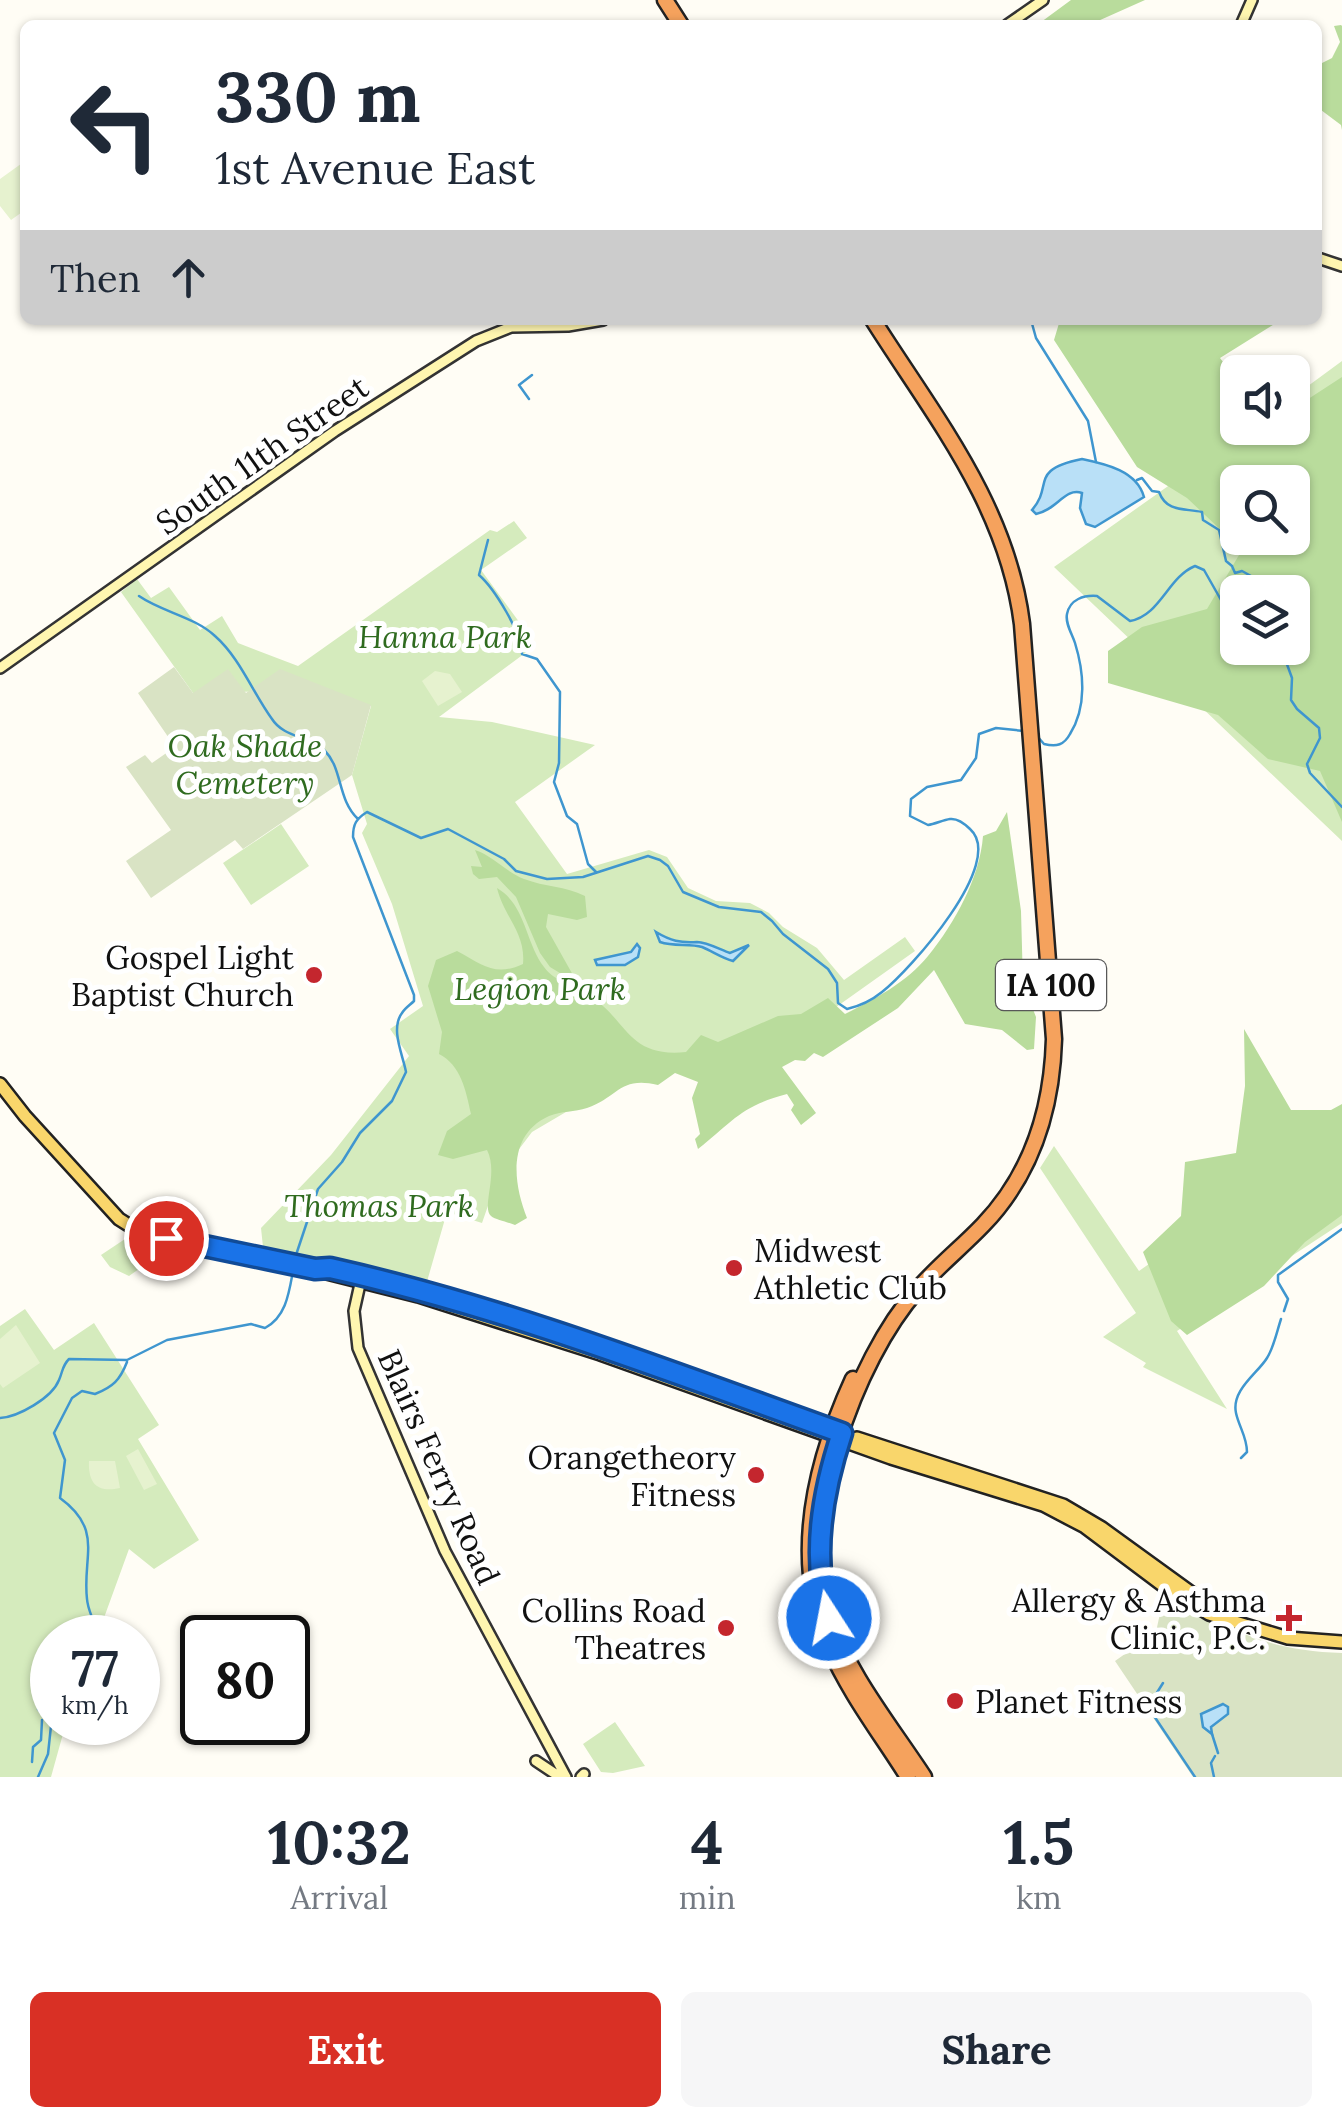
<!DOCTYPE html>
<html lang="en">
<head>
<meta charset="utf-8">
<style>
	:root { --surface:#fff; --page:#f6f6f7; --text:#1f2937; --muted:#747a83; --accent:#d93025 }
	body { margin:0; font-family:Lora,serif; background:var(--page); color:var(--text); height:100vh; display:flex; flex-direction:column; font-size:38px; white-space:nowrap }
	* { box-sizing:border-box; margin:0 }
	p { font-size:32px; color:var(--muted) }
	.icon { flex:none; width:55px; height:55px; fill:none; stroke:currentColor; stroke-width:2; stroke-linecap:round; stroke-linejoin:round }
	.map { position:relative; height:1777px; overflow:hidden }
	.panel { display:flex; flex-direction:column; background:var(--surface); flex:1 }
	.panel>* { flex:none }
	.top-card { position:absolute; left:20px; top:20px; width:1302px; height:305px; border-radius:15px; box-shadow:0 2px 8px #0004; background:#fff; color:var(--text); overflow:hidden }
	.fabs { position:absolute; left:1220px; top:355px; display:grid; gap:20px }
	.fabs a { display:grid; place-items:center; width:90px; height:90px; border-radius:15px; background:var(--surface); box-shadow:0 2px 8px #0004; font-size:50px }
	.speed { position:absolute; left:30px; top:1615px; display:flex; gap:20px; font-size:50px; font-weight:700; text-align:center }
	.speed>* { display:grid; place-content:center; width:130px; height:130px; border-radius:50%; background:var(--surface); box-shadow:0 2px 8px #0004; line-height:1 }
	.speed small { font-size:25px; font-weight:400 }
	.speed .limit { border:5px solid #111; border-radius:15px; background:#fff; color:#111 }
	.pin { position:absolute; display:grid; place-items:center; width:85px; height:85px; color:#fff; margin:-42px; border:5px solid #fff; border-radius:50%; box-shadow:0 2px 10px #0007 }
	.me { position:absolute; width:110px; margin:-55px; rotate:349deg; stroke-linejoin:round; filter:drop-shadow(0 0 8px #0008) }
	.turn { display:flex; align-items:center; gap:35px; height:210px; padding:0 30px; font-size:45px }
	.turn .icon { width:130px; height:130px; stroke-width:2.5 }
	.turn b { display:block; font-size:70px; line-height:85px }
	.then { display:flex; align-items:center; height:95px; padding:0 30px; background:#0003; gap:20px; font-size:38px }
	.eta { display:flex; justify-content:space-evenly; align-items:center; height:170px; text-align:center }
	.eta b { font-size:60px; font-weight:700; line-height:70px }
	.cta { display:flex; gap:20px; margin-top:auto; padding:20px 30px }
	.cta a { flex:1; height:115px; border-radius:15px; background:var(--accent); color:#fff; font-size:40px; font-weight:700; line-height:115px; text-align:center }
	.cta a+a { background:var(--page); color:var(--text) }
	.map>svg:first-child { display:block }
	.green { fill:#d5ebbd; fill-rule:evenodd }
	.forest { fill:#b9dc9c; fill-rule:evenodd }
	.cemetery { fill:#d9e3c4 }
	.pitch { fill:#e6f2cf }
	.water { fill:#b9e0f7; stroke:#3f96cf; stroke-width:2.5 }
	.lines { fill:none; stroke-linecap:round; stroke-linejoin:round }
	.stream { stroke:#3f96cf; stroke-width:2.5 }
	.secondary-casing { stroke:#333; stroke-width:14 }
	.primary-casing { stroke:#222; stroke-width:16 }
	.highway-casing { stroke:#222; stroke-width:19 }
	.secondary { stroke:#fff6b0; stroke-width:9 }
	.primary { stroke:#f9d66b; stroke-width:11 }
	.highway { stroke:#f5a25d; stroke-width:14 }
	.route-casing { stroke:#114b97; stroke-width:25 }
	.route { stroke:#1a73e8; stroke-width:18 }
	.poi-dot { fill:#c4262e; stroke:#fff; stroke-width:4 }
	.labels { text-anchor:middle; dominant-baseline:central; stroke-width:10; stroke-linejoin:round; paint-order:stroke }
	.shield { fill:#fff; stroke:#585858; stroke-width:2.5 }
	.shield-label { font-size:30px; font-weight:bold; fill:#111 }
	.street-label { font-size:32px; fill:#111; stroke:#fff }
	.park-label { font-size:32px; font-style:italic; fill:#2f6b1f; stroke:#fff }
	.poi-label { font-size:32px; fill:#111; stroke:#fff; text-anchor:end }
</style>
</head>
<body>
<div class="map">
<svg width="1342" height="1777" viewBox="0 0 1342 1777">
	<rect width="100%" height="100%" fill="#fffdf5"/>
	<!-- green -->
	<path class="green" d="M1342 361V841L1054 567 1250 428H1292L1293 397ZM1238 482H1292V538H1238ZM1238 592H1292V648H1238Z
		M514 521 527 538 481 570 536 645 439 717 492 722 595 745 515 802 567 874 649 850 667 857 688 888 716 901 750 903 769 913 783 927 817 948 844 980 905 937 915 951 725 1086 651 1062 532 1132 498 1177 482 1223 447 1212 426 1285 278 1253 263 1247 261 1228 331 1155 409 1056 390 1029 423 1006 392 904 362 833 367 824 352 775 371 706 327 690 193 693 121 592 137 579 151 598 169 587 200 630 222 616 238 643 298 666 490 530 497 532Z
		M281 824 309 866 251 905 223 863Z
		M1323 1141 1342 1148V1223L1177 1331 1227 1409 1143 1367 1146 1363 1103 1337 1136 1313 1040 1168 1054 1146 1139 1271Z
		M131 1235 154 1243 153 1259 129 1276 110 1267 101 1255Z
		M25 1309 54 1350 94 1323 159 1425 138 1439 199 1540 154 1569 129 1549 97 1637 52 1638V1722L66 1723 51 1777H0V1326Z
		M615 1722 645 1766 613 1773 601 1772 583 1744Z"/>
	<!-- forest -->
	<path class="forest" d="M1071 0H1145L1089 25H1037Z
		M1341 25 1342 26V130L1341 125 1321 110 1318 113V65L1332 58 1340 42 1334 26Z
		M1060 320H1281L1220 358 1237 380 1238 428H1292L1293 405H1299L1342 377V822L1320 771 1268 759 1218 715 1108 683V651L1142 627 1207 609 1242 550 1187 498 1137 467 1054 340ZM1292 482V538H1238V482ZM1292 592V648H1238V592Z
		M1007 812 1021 911 1023 984 1036 1017 1034 1049 1027 1050 1002 1030 965 1024 934 970 898 1008 823 1057 814 1053 805 1061 795 1060 782 1067 816 1113 801 1125 791 1110 794 1105 787 1094C741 1106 733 1121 698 1149L695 1139 700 1134 692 1098 698 1082 675 1073 658 1085C619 1076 619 1097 587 1108 575 1112 561 1111 549 1116 507 1135 513 1183 527 1218L515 1225C508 1222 496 1220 491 1216 481 1208 499 1173 487 1150L453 1159 438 1155 447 1131 471 1114C466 1091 461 1065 439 1054L442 1032 428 986 436 960 457 951C483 965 495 977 523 964 526 933 504 917 497 888 526 905 525 942 544 967 555 982 575 986 590 996 628 1020 627 1058 686 1052L701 1035 718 1042 778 1016 801 1014 828 998 845 1014C875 999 907 982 928 956 955 923 980 877 983 836L996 831Z
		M475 850C493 856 506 872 524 879 545 887 565 886 585 896L587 917 577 920 548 914 546 927 578 984 550 967 540 953 516 897 497 877 479 879 473 874 471 866 482 867Z
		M1244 1029 1291 1110H1331L1342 1104V1215L1305 1242 1264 1286 1187 1335 1171 1321 1143 1252 1181 1216 1185 1162 1236 1153 1245 1086Z"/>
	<!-- cemetery -->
	<path class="cemetery" d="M174 667 193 693 228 669 246 693 280 669 371 705 352 775 243 849 235 840 151 898 126 861 171 830 126 767 145 755 152 763 175 747 138 693Z
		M1165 1590C1225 1630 1269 1651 1342 1653V1777H1193L1115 1661 1156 1632Z"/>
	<!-- pitch -->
	<path class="pitch" d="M25 161V210L11 220 0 206V179Z
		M435 671 450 674 462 692 438 706 422 681Z
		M16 1325 40 1363 3 1388 0 1384V1339Z
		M138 1449 157 1484 144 1490 126 1456Z
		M89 1461H115L120 1488C97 1493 88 1483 89 1461Z"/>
	<!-- water -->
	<path class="water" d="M1082 459C1106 464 1137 471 1144 497L1095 527 1086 524 1080 508 1082 493C1065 487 1057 510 1036 514L1032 510C1054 485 1028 470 1082 459Z
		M656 932C671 941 680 943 697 942 707 942 721 950 730 953L749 945 733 961C722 958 712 951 702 947 690 943 674 947 660 942Z
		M637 944 640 948 638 957 625 965H597L595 960 631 952Z
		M1223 1704 1228 1707V1714L1211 1727 1212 1734 1203 1727 1201 1714Z"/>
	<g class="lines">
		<!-- stream -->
		<path class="stream" d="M1031 320 1036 338 1088 421 1096 462
			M529 399 519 385 532 375
			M1137 480 1142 478 1152 491 1159 492C1167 513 1185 508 1202 512L1203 520 1219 530 1226 561 1232 566 1235 573 1242 571 1251 576 1239 583 1249 591 1255 588 1262 592
			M488 540 479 575C494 588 522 633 522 654L537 659 560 692 559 763 554 782 567 816 577 824 588 864 596 872
			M139 596C162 612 195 617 215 636 240 658 253 693 272 719 284 738 310 736 325 751 343 769 337 799 358 819
			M1281 648 1292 678 1291 700 1297 709 1319 728 1320 738 1307 764 1310 773 1342 807
			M1037 736 1044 744C1057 747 1064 745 1070 734 1087 707 1084 672 1075 643 1072 634 1065 623 1067 614 1070 599 1084 595 1097 596L1130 621C1160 616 1168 577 1195 566L1204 570 1225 607 1238 610
			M295 1258 318 1189 342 1162 360 1133 392 1101 406 1072C403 1055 390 1029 402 1013 405 1008 410 1005 414 1001V995L353 837C353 824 356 819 367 812L421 838 448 829 504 859 516 871 547 879 583 877 648 856 660 860 668 866 683 892 719 907 761 912 772 921 783 934 828 969 837 983 838 1003 847 1009C860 1006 871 1001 882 992 910 970 1007 862 970 829 965 824 958 818 950 819 943 820 935 824 928 825L910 816 911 799 927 787 961 780 976 758 979 734 996 728 1024 731
			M1284 1311 1288 1299 1278 1282V1275L1342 1229
			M0 1418C18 1417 52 1398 59 1380 63 1371 62 1366 69 1359L127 1360 167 1340 251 1324 265 1328C286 1317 289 1293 293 1271
			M1241 1458 1247 1452C1247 1437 1239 1427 1236 1413 1231 1390 1258 1373 1267 1358 1274 1347 1277 1331 1281 1319
			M96 1638C97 1623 88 1613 87 1599 82 1557 104 1530 60 1498L65 1460 54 1433 72 1398 82 1391 95 1394C113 1387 120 1380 127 1362
			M1163 1683 1148 1707 1195 1777
			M1212 1734 1218 1753
			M32 1762 33 1747 41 1740 42 1720
			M38 1777 48 1754 51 1726 38 1709 52 1681
			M1214 1777 1211 1763 1215 1756"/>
		<!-- secondary casing -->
		<g class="secondary-casing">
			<path id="secondary" d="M1007 25 1043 0
				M1241 25 1252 0
				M1318 258 1342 266
				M0 668 335 431 476 341 511 327 568 326 603 320
				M362 1275 354 1311 358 1348 445 1551 566 1777
				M536 1761 560 1777
				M581 1777 584 1774"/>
		</g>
		<!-- primary casing -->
		<g class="primary-casing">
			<path id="primary" d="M0 1084 25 1116 119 1219 138 1231 255 1255 418 1296 600 1354 891 1458 1043 1505 1085 1527 1165 1587 1209 1614 1288 1638 1342 1642
				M857 1438 1063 1505 1102 1528 1211 1607"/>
		</g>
		<!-- highway casing -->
		<g class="highway-casing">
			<path id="highway" d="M665 0 681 25
				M873 320C935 418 1007 505 1022 624L1054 1039C1052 1109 1033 1173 983 1225 962 1247 938 1266 918 1289 854 1361 798 1519 828 1614 847 1673 890 1725 924 1777
				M853 1379C815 1462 791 1559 829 1646 849 1693 881 1734 908 1777"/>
		</g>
		<!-- secondary -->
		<use href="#secondary" class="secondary"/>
		<!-- primary -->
		<use href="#primary" class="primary"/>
		<!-- highway -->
		<use href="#highway" class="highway"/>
	</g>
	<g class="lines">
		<!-- route casing -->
		<g class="route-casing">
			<path id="route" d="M166 1238 315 1269 330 1268C505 1307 674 1373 842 1433 822 1493 811 1557 829 1618"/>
		</g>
		<!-- route -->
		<use href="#route" class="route"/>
	</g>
	<!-- markers -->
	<g class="poi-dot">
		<circle cx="314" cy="975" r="10"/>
		<circle cx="734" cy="1268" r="10"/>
		<circle cx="756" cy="1475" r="10"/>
		<path d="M1284 1603h10v10h10v10h-10v10h-10v-10h-10v-10h10z"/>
		<circle cx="726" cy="1628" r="10"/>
		<circle cx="955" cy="1701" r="10"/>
	</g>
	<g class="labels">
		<!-- shield labels -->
		<rect class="shield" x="996" y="960" width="110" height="50" rx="8"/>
		<g class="shield-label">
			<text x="1051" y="985">IA 100</text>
		</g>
		<!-- street labels -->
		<g class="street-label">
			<text transform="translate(262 455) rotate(-35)">South 11th Street</text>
			<text transform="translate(439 1467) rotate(66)">Blairs Ferry Road</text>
		</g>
		<!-- park labels -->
		<g class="park-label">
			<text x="445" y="636">Hanna Park</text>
			<text x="245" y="745">Oak Shade<tspan x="245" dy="37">Cemetery</tspan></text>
			<text x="540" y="988">Legion Park</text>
			<text x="379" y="1205">Thomas Park</text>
		</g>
		<!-- poi labels -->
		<g class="poi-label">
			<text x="294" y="957">Gospel Light<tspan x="294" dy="37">Baptist Church</tspan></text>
			<text x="754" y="1250" text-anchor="start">Midwest<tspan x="754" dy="37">Athletic Club</tspan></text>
			<text x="736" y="1457">Orangetheory<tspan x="736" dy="37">Fitness</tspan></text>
			<text x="1266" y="1600">Allergy &amp; Asthma<tspan x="1266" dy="37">Clinic, P.C.</tspan></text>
			<text x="706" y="1610">Collins Road<tspan x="706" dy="37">Theatres</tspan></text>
			<text x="975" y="1701" text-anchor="start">Planet Fitness</text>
		</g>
	</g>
</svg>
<div class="fabs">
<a><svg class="icon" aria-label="sound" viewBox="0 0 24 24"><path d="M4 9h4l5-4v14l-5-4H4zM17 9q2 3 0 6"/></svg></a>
<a><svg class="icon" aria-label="search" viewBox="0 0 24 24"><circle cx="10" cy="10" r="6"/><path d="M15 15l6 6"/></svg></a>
<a><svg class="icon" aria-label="layers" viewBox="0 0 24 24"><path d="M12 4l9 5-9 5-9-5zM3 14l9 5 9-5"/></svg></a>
</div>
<div class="speed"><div>77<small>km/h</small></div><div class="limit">80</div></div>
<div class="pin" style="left:166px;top:1238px;background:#d93025"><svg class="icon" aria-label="arrive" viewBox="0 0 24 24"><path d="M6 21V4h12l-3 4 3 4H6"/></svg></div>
<svg class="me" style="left:829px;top:1618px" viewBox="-20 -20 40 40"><circle r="17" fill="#1a73e8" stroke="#fff" stroke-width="3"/><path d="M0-11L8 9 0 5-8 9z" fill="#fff"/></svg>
<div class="top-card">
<div class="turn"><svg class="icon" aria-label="left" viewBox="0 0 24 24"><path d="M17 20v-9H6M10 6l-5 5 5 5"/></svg><div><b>330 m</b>1st Avenue East</div></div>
<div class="then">Then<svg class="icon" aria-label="ahead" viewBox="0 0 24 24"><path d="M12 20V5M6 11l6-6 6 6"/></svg></div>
</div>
</div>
<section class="panel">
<div class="eta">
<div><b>10:32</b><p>Arrival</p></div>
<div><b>4</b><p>min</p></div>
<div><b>1.5</b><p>km</p></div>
</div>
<div class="cta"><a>Exit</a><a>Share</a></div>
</section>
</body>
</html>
